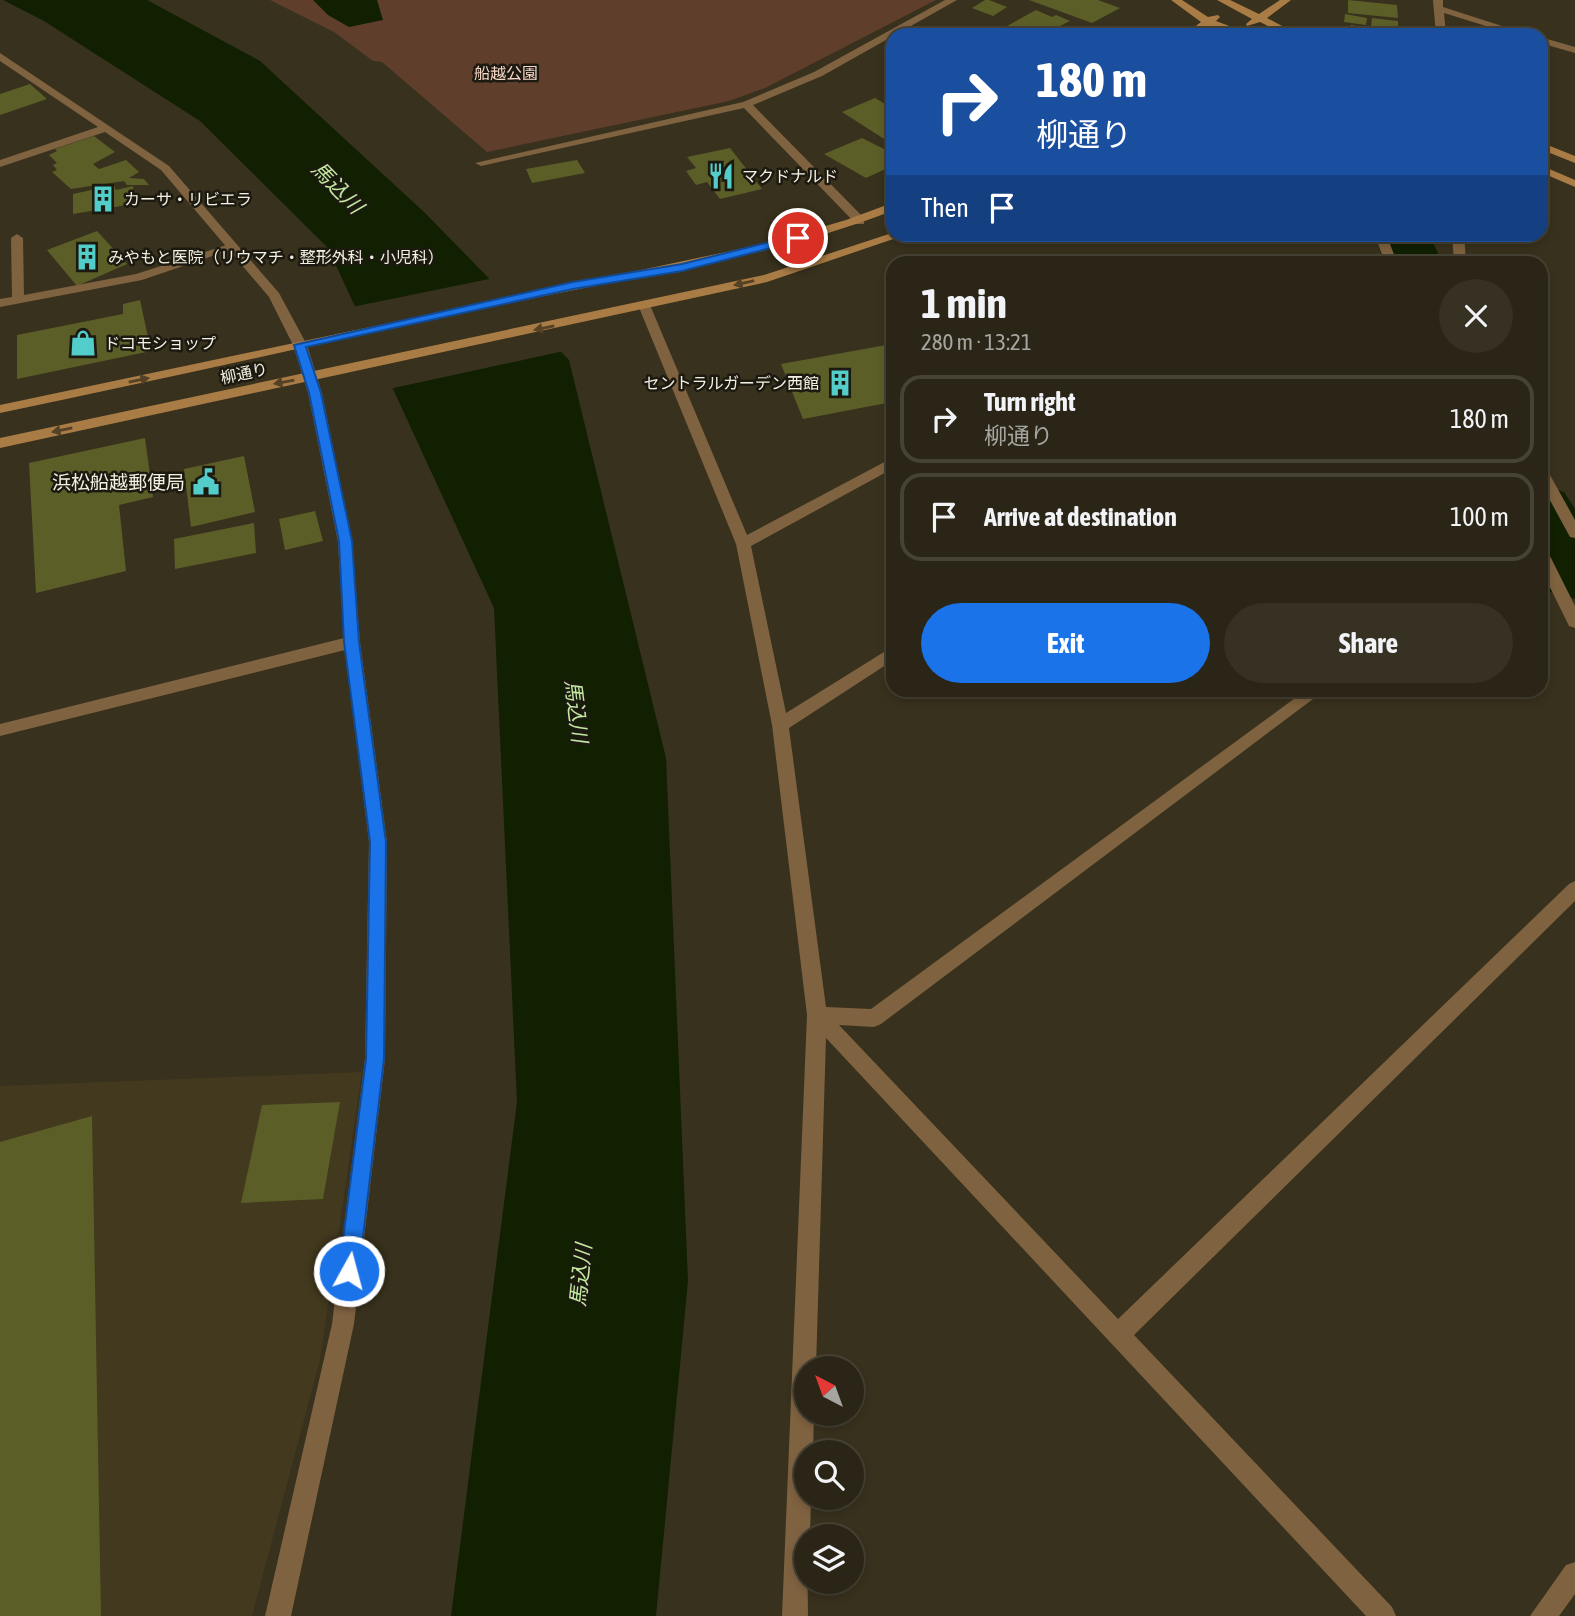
<!DOCTYPE html>
<html lang="en">
<head>
<meta charset="utf-8">
<style>
	:root { --surface:#2a2516; --page:#363123; --text:#f1f3f6; --muted:#a5a5a1; --line:#464235; --accent:#1a73e8 }
	body { margin:0; font-family:"Asap Condensed","Noto Sans JP",sans-serif; background:var(--page); color:var(--text); height:100vh; display:flex; flex-direction:column; font-size:26px; white-space:nowrap }
	* { box-sizing:border-box; margin:0 }
	p { font-size:23px; color:var(--muted) }
	.icon { flex:none; width:38px; height:38px; fill:none; stroke:currentColor; stroke-width:2; stroke-linecap:round; stroke-linejoin:round }
	.map { position:relative; flex:1; overflow:hidden }
	.panel { position:absolute; left:886px; top:256px; width:662px; height:441px; display:flex; flex-direction:column; background:var(--surface); border-radius:21px; box-shadow:0 4px 10px #0003,0 0 0 2px var(--line) }
	.panel>* { flex:none }
	.hud { position:absolute; left:886px; top:28px; width:662px; height:214px; border-radius:21px; box-shadow:0 4px 10px #0003,0 0 0 2px var(--line); background:#1a4fa0; color:#fff; overflow:hidden }
	.needle { width:46px; rotate:319deg }
	.buttons { position:absolute; left:794px; top:1356px; display:grid; gap:14px }
	.buttons a { display:grid; place-items:center; width:70px; height:70px; border-radius:50%; background:var(--surface); box-shadow:0 4px 10px #0003,0 0 0 2px var(--line); font-size:35px }
	.pin { position:absolute; display:grid; place-items:center; width:60px; height:60px; color:#fff; margin:-30px; border:4px solid #fff; border-radius:50%; box-shadow:0 2px 7px #0007 }
	.me { position:absolute; width:77px; margin:-38px; rotate:7deg; stroke-linejoin:round; filter:drop-shadow(0 0 5px #0008) }
	.turn { display:flex; align-items:center; gap:24px; height:147px; padding:0 35px; font-size:32px }
	.turn .icon { width:91px; height:91px; stroke-width:2.5 }
	.turn b { display:block; font-size:49px; line-height:60px }
	.then { display:flex; align-items:center; height:66px; padding:0 35px; background:#0003; gap:14px; font-size:26px }
	.round { display:grid; place-items:center; flex:none; width:74px; height:74px; border-radius:37px; background:var(--page) }
	.summary { display:flex; align-items:center; justify-content:space-between; height:119px; padding:0 35px }
	h1 { font-size:42px; font-weight:700; line-height:52px }
	.action { display:flex; gap:14px; margin-top:auto; padding:14px 35px }
	.action a { flex:1; height:80px; border-radius:42px; background:var(--accent); color:#fff; font-size:28px; font-weight:700; line-height:80px; text-align:center }
	.action a+a { background:var(--page); color:var(--text) }
	ul { padding:0; list-style:none }
	li { display:flex; align-items:center; gap:21px; height:88px; margin:0 14px 10px; padding:0 21px; border:4px solid var(--line); border-radius:21px }
	li div { flex:1 }
	li b { display:block; font-size:26px }
	li em { font-style:normal }
	.map>svg:first-child { display:block }
	.built { fill:#42391e }
	.green { fill:#603e2c }
	.water { fill:#102000 }
	.pier { fill:#38311d }
	.lines { fill:none; stroke-linecap:round; stroke-linejoin:round }
	.river { fill:#102000; fill-rule:evenodd }
	.building { fill:#5c5e28 }
	.lane { fill:#7f6240; fill-rule:evenodd }
	.street { fill:#7f6240; fill-rule:evenodd }
	.secondary { fill:#aa7c45; fill-rule:evenodd }
	.oneway { fill:#554125 }
	.route { fill:#1a73e8; stroke:#114b97; stroke-width:2 }
	.labels { text-anchor:middle; dominant-baseline:central; stroke-width:5; stroke-linejoin:round; paint-order:stroke }
	.far-park-label { font-size:16px; fill:#f7d7c6; stroke:#1c1910 }
	.far-poi-label { font-size:16px; fill:#f3efe2; stroke:#1c1910; text-anchor:start }
	.far-street-label { font-size:16px; fill:#f3efe2; stroke:#1c1910 }
	.poi-label { font-size:19px; fill:#f3efe2; stroke:#1c1910; text-anchor:end }
	.water-label { font-size:21px; font-style:italic; fill:#c2e9a0; stroke:#1c1910 }
</style>
</head>
<body>
<div class="map">
<svg width="1575" height="1616" viewBox="0 0 1575 1616">
	<rect width="100%" height="100%" fill="#38311d"/>
	<!-- built -->
	<path class="built" d="M362 1072 320 1360 252 1616H0V1086Z"/>
	<!-- green -->
	<path class="green" d="M270 0H936L765 88 729 101 487 152 382 62 373 61 334 32Z"/>
	<!-- water -->
	<path class="water" d="M3 0H147L260 61 424 212 569 360 666 758 688 1281 656 1616H451L517 1102 494 608 328 248 200 121 44 21Z
		M313 0H377L383 20 349 27 328 15Z"/>
	<!-- pier -->
	<path class="pier" d="M494 278 564 351 389 389 352 307Z"/>
	<g class="lines">
		<!-- river -->
		<path class="river" d="M1373 234H1429L1442 262H1385Z
			M1540 485 1564 492 1575 509V599L1550 592 1540 575Z"/>
	</g>
	<!-- building -->
	<path class="building" d="M985 0H989L1007 7 993 16 972 8Z
		M1029 0H1098L1120 8 1092 23Z
		M1348 0 1397 5 1398 18 1348 13Z
		M1036 10 1052 17 1056 15 1070 21 1056 28 1050 26 1039 31 1028 27 1019 31 1007 26Z
		M1345 14 1367 18 1366 25 1344 22Z
		M1372 18 1398 21V31L1371 27Z
		M1351 25 1394 34V35L1347 32Z
		M30 84 47 99 0 115V94Z
		M875 98 892 108V144L842 112Z
		M94 136 115 152 93 164 99 169 126 160 139 172 129 178 144 179 149 185H127L124 181 71 189 52 172 57 170 53 165 57 163 49 155 57 151 55 149Z
		M862 138 892 153V166L866 178 824 154Z
		M730 148 762 189 720 199 707 182 696 185 686 171 696 168 687 157Z
		M577 160 585 173 532 183 526 169Z
		M114 185 116 190 133 186V204L73 214V194Z
		M97 231 127 264 77 286 47 250Z
		M140 300 151 351 17 379V335L123 314V304Z
		M892 344V402L803 419 781 364Z
		M145 438 153 497 119 505 126 571 36 593 29 463Z
		M244 456 255 512 191 527 184 469Z
		M315 511 323 541 285 550 279 519Z
		M254 523 256 553 175 569 174 539Z
		M340 1102 323 1199 241 1203 262 1105Z
		M92 1116 101 1616H0V1142Z"/>
	<g class="lines">
		<!-- lane -->
		<path class="lane" d="M17 234 23 238 24 295 136 274 233 243 239 247 142 280 0 307V299L12 297 11 238Z"/>
		<!-- street -->
		<path class="street" d="M945 0H957L822 76 753 105 864 218V224H856L744 108 481 166 475 163 743 102 814 72Z
			M1433 0H1443V7L1530 35H1515L1444 13 1446 35H1436Z
			M1540 37 1575 47V53L1540 43Z
			M0 53 169 166 279 293 307 345 322 393 352 542 360 642 387 842 385 1059 354 1324 291 1616H265L332 1324 365 1059 369 842 345 650 0 736V724L344 638 338 542 308 393 293 345 269 297 161 170 105 132 0 167V160L98 127 0 61Z
			M1374 234H1386L1397 262H1385Z
			M1452 234H1464L1466 262H1454Z
			M644 301 650 305 747 535 892 458V469L751 546 786 713 892 647V661L789 728 826 1007 871 1009 1306 690H1325L881 1024 874 1027 839 1025 1118 1319 1569 884 1575 881V901L1134 1335 1392 1607 1396 1616H1366L826 1038 816 1368H807V1414H814L813 1452H807V1498H811L810 1536H807L808 1616H782L807 1015 772 725 736 544 638 305Z
			M1540 464 1545 466 1575 520V538L1570 537 1540 482Z
			M1540 547 1548 552 1575 606V628L1569 626 1540 567Z
			M1575 1562V1594L1559 1616H1530L1566 1565Z"/>
		<!-- secondary -->
		<path class="secondary" d="M1171 0H1182L1208 17 1218 15 1220 17 1216 21 1253 35H1238L1209 26 1196 35H1184L1201 22Z
			M1217 0H1230L1259 14 1280 0H1291L1267 18 1299 35H1286L1260 22 1247 26 1246 24 1252 19Z
			M1540 142 1575 156V163L1540 149Z
			M1540 165 1575 180V187L1540 172Z
			M892 203V211C781 254 665 271 549 295 365 333 183 375 0 413V405L764 244 846 220Z
			M892 233 908 234 767 282 0 448V438L764 275Z"/>
	</g>
	<!-- one-way arrows -->
	<defs><path id="oneway-solid" d="M-6-.8H1V-3.2L6.5 0L1 3.2V.8H-6Z" transform="scale(1.75)"/></defs>
	<g class="oneway">
		<use href="#oneway-solid" transform="translate(744 283) rotate(167)"/>
		<use href="#oneway-solid" transform="translate(544 328) rotate(168)"/>
		<use href="#oneway-solid" transform="translate(139 380) rotate(-12)"/>
		<use href="#oneway-solid" transform="translate(284 382) rotate(170)"/>
		<use href="#oneway-solid" transform="translate(62 430) rotate(168)"/>
	</g>
	<!-- route -->
	<path class="route" d="M798 235 802 236V240L682 271 573 289 306 347 321 393 352 541 359 642 386 842 384 1059 359 1271 356 1278 349 1281 342 1278 339 1271 366 1059 370 842 344 642 339 541 309 393 294 345 573 282 682 264Z"/>
	<!-- icons -->
	<defs>
		<g id="restaurant-bare" transform="scale(2.1)"><path d="M-5-6h1v4h1v-4h1v4h1v-4h1v5L-1.5 .5V6h-2V.5L-5-1ZM5-6V6H3V1.5H1.5Q1.5-4 5-6Z" fill="#53cdca" stroke="#1c1910" stroke-width="2.5" paint-order="stroke"/></g>
		<g id="building-bare" transform="scale(2.1)"><path d="M-4-6H4V6H1V3H-1V6H-4ZM-2.5-4.3h1.7v1.8h-1.7ZM.8-4.3h1.7v1.8H.8ZM-2.5-1h1.7V.8h-1.7ZM.8-1h1.7V.8H.8Z" fill="#53cdca" stroke="#1c1910" stroke-width="2.5" paint-order="stroke"/></g>
		<g id="shop-bare" transform="scale(2.1)"><path d="M-5-2.5h2.3a2.7 3.5 0 0 1 5.4 0H5L5.5 6h-11ZM-1.5-2.5h3a1.5 2.3 0 0 0-3 0Z" fill="#53cdca" stroke="#1c1910" stroke-width="2.5" paint-order="stroke"/></g>
		<g id="civic-bare" transform="scale(2.1)"><path d="M-.6-6.5H3V-4.5H.6V-3L4-1V1h2V6H-6V1h2V-1L-.6-3ZM-1.2 2.5V6h2.4V2.5Z" fill="#53cdca" stroke="#1c1910" stroke-width="2.5" paint-order="stroke"/></g>
	</defs>
	<g fill-rule="evenodd">
		<use href="#restaurant-bare" x="721" y="176"/>
		<use href="#building-bare" x="103" y="199"/>
		<use href="#building-bare" x="87" y="257"/>
		<use href="#shop-bare" x="83" y="343"/>
		<use href="#building-bare" x="840" y="383"/>
		<use href="#civic-bare" x="206" y="482"/>
	</g>
	<g class="labels">
		<!-- far-park labels -->
		<g class="far-park-label">
			<text x="506" y="73">船越公園</text>
		</g>
		<!-- far-poi labels -->
		<g class="far-poi-label">
			<text x="742" y="176">マクドナルド</text>
			<text x="124" y="199">カーサ・リビエラ</text>
			<text x="108" y="257">みやもと医院（リウマチ・整形外科・小児科）</text>
			<text x="104" y="343">ドコモショップ</text>
			<text x="819" y="383" text-anchor="end">セントラルガーデン西館</text>
		</g>
		<!-- far-street labels -->
		<g class="far-street-label">
			<text transform="translate(244 373) rotate(-12)">柳通り</text>
		</g>
		<!-- poi labels -->
		<g class="poi-label">
			<text x="185" y="482">浜松船越郵便局</text>
		</g>
		<!-- water labels -->
		<g class="water-label">
			<text transform="translate(338 187) rotate(46)">馬込川</text>
			<text transform="translate(577 711) rotate(83)">馬込川</text>
			<text transform="translate(580 1275) rotate(-84)">馬込川</text>
		</g>
	</g>
</svg>
<div class="buttons">
<a><svg class="needle" viewBox="-14 -14 28 28"><path d="M0-13l5 13h-10z" fill="#e53935"/><path d="M0 13l5-13h-10z" fill="#a5a5a1"/></svg></a>
<a><svg class="icon" aria-label="search" viewBox="0 0 24 24"><circle cx="10" cy="10" r="6"/><path d="M15 15l6 6"/></svg></a>
<a><svg class="icon" aria-label="layers" viewBox="0 0 24 24"><path d="M12 4l9 5-9 5-9-5zM3 14l9 5 9-5"/></svg></a>
</div>
<div class="pin" style="left:798px;top:238px;background:#d93025"><svg class="icon" aria-label="arrive" viewBox="0 0 24 24"><path d="M6 21V4h12l-3 4 3 4H6"/></svg></div>
<svg class="me" style="left:349px;top:1271px" viewBox="-20 -20 40 40"><circle r="17" fill="#1a73e8" stroke="#fff" stroke-width="3"/><path d="M0-11L8 9 0 5-8 9z" fill="#fff"/></svg>
<div class="hud">
<div class="turn"><svg class="icon" aria-label="right" viewBox="0 0 24 24"><path d="M7 20v-9h11M14 6l5 5-5 5"/></svg><div><b>180 m</b>柳通り</div></div>
<div class="then">Then<svg class="icon" aria-label="arrive" viewBox="0 0 24 24"><path d="M6 21V4h12l-3 4 3 4H6"/></svg></div>
</div>
<section class="panel">
<div class="summary"><div><h1>1 min</h1><p>280 m · 13:21</p></div><a class="round"><svg class="icon" aria-label="close" viewBox="0 0 24 24"><path d="M6 6l12 12M18 6L6 18"/></svg></a></div>
<ul>
<li><svg class="icon" aria-label="right" viewBox="0 0 24 24"><path d="M7 20v-9h11M14 6l5 5-5 5"/></svg><div><b>Turn right</b><p>柳通り</p></div><em>180 m</em></li>
<li><svg class="icon" aria-label="arrive" viewBox="0 0 24 24"><path d="M6 21V4h12l-3 4 3 4H6"/></svg><div><b>Arrive at destination</b></div><em>100 m</em></li>
</ul>
<div class="action"><a>Exit</a><a>Share</a></div>
</section>
</div>
</body>
</html>
